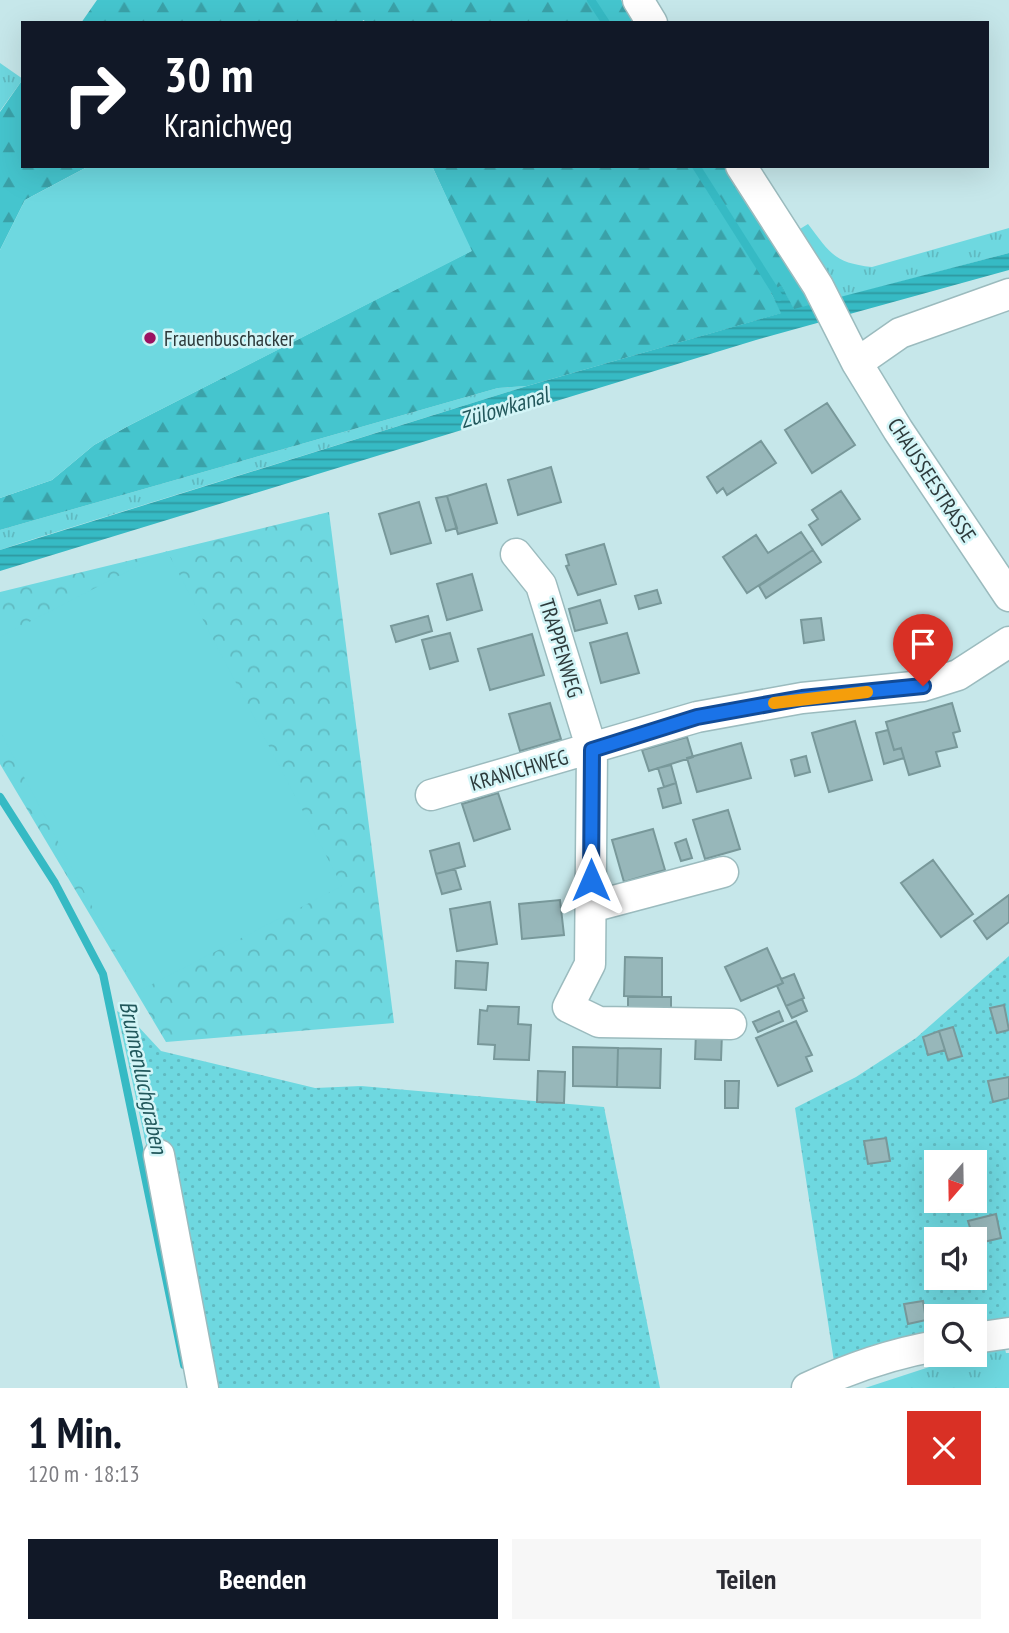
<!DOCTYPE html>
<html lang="de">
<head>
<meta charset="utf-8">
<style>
	:root { --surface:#fff; --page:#f7f7f7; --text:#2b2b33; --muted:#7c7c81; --accent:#111827 }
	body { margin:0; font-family:"PT Sans Narrow",sans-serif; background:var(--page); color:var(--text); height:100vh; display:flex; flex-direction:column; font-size:26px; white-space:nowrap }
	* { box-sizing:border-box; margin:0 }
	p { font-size:23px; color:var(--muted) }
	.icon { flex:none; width:38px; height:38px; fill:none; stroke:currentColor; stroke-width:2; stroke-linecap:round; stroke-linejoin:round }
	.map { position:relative; height:1388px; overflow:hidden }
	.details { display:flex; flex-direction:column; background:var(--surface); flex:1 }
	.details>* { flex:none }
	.guide { position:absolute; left:21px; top:21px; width:968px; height:147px; border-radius:0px; box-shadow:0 7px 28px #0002; background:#111827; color:#fff; overflow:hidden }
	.needle { width:46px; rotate:200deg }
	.fabs { position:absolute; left:924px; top:1150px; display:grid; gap:14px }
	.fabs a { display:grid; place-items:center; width:63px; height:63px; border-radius:0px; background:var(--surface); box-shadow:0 7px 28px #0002; font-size:35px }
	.pin { position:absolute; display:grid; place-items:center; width:60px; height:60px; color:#fff; margin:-72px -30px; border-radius:50% 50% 50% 0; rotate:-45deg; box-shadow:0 0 7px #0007 }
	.pin .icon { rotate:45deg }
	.me { position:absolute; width:77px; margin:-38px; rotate:0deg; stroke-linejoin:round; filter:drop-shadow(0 0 5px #0008) }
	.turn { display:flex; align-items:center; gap:24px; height:147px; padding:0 28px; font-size:32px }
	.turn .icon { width:91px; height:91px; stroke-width:2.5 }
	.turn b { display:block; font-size:49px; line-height:60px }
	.round { display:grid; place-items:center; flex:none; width:74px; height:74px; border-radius:0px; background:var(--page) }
	.head { display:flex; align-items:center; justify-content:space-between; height:119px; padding:0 28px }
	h1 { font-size:42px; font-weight:700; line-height:52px; color:var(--accent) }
	.action { display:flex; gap:14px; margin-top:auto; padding:14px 28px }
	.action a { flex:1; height:80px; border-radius:0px; background:var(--accent); color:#fff; font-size:28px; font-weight:700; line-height:80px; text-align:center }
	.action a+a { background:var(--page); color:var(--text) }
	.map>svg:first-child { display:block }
	.grass { fill:url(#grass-tufts) }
	.forest { fill:url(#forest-firs) }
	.park { fill:url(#park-crowns) }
	.garden { fill:url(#garden-dots); fill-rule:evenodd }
	.pitch { fill:#6ed8e0 }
	.water { fill:url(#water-rules) }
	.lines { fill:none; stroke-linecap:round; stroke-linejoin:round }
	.stream { stroke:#36bac4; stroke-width:8 }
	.building { fill:#97b7ba; stroke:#78989a; stroke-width:2 }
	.minor-casing { stroke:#9bbbbe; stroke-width:33 }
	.minor { stroke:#fff; stroke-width:30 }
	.route-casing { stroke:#114b97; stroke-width:18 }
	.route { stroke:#1a73e8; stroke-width:12 }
	.slow { stroke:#f59e0b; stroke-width:12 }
	.poi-dot { fill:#9b1262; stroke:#d3f5f7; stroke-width:2.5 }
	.labels { text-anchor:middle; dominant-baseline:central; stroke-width:5; stroke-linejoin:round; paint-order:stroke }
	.poi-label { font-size:21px; fill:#2d3a3b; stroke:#d3f5f7; text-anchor:start }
	.street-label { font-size:21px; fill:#2d3a3b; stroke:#d3f5f7 }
	.water-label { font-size:23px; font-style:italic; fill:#21575b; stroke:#d3f5f7 }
</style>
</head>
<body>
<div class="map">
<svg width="1009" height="1388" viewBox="0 0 1009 1388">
	<defs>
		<pattern id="grass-tufts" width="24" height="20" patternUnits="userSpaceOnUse" patternTransform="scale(1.75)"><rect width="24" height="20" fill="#6ed8e0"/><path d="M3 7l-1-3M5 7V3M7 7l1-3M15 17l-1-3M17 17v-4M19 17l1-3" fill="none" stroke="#60bac1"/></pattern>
		<pattern id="forest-firs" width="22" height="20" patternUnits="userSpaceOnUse" patternTransform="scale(1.75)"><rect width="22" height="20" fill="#45c5ce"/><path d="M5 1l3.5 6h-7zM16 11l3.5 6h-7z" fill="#3aa1a8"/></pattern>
		<pattern id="park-crowns" width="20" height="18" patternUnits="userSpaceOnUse" patternTransform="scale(1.75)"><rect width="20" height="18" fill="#6ed8e0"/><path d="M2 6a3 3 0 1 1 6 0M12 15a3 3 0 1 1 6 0" fill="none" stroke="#60bac1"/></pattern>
		<pattern id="garden-dots" width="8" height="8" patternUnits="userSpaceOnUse" patternTransform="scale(1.75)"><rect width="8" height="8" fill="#6ed8e0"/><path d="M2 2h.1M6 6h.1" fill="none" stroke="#60bac1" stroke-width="1.8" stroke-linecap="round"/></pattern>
		<pattern id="water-rules" width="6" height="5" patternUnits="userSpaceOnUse" patternTransform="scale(1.75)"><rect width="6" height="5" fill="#36bac4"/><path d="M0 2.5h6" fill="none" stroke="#2e98a0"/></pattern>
	</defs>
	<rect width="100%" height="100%" fill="#c6e7ea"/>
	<!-- grass -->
	<path class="grass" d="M0 63 23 79 0 111Z
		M808 224C830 253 834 263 872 267L1009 228V253L839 298 795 232Z
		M527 386 24 542 0 550V530L498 388Z
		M1002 1336 1006 1353H1009V1388H865L966 1355 975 1354V1339Z"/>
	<!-- forest -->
	<path class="forest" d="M97 0H621L634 23H365L364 20 359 23H81Z
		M23 79V166H89L25 200 0 250V112Z
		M432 166H725L814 305 794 310 781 286 771 293 782 313 527 386 498 388 0 530V498L52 480 94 445 130 425 471 251Z"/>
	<!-- park -->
	<path class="park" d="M329 512 394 1023 166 1042 0 764V592Z"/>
	<!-- garden -->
	<path class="garden" d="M1009 956V1318L975 1325V1316H936V1332L835 1368 795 1108 856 1077 916 1038ZM936 1162H975V1200H936ZM936 1239H975V1278H936Z
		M117 1011 135 1023 161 1051 315 1088 361 1086 604 1107 660 1388H199Z"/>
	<!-- pitch -->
	<path class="pitch" d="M89 166H432L472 251 130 425 94 445 52 480 0 498V250L25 200Z
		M167 551 342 886 137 992 0 731V637Z"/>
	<!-- water -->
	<path class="water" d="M1009 253V270L756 340 0 571V550L527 386 781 313 771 293 781 285 794 309Z"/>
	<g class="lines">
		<!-- stream -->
		<path class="stream" d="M591 0 606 23
			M696 166 779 297
			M0 797 55 883 103 974 184 1365"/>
	</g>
	<!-- building -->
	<path class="building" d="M827 403 855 445 812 473 785 430Z
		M761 441 776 463 727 495 723 488 717 493 707 477Z
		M551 467 561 502 518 515 508 480Z
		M486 484 497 523 458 534 447 496Z
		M841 491 860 519 822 545 809 525 818 519 812 510Z
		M447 496 457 528 446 531 436 498Z
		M419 502 431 543 391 554 379 514Z
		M801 532 813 550 747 593 723 557 756 535 768 553Z
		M604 544 616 584 578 595 566 566 569 565 566 555Z
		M813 550 821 562 766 598 759 586Z
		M472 574 482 610 447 620 437 584Z
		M657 590 661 603 639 609 635 596Z
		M600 600 607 623 575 631 569 609Z
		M428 616 432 631 396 642 391 626Z
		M821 618 824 640 804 643 801 620Z
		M450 633 458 661 430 669 422 640Z
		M627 633 639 673 601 683 590 643Z
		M532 634 544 675 490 690 478 649Z
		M550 703 561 739 520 751 509 714Z
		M952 703 960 731 953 733 957 747 936 752 940 766 909 775 901 748 894 750 886 722Z
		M855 721 872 780 829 792 812 733Z
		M888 730 894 750 901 748 904 758 884 764 876 733Z
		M687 737 693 757 649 771 642 750Z
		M741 743 751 778 697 792 687 758Z
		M806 756 810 772 795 776 791 760Z
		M671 765 676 783 664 787 658 768Z
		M676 783 681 803 663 808 658 789Z
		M498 793 510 829 474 841 462 804Z
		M728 810 740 849 705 859 693 820Z
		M653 829 665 870 624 882 612 840Z
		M686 839 692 858 681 861 675 843Z
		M459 843 465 866 436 874 430 851Z
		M933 860 973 914 941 937 901 883Z
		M455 869 461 889 442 894 436 874Z
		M1009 895V922L987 939 974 921Z
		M560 900 564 935 522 939 519 904Z
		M490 902 497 944 457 951 450 909Z
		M767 948 783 983 741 1001 725 967Z
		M625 957 662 958V997L624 996Z
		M456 961 488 963 486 990 455 988Z
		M794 974 804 998 786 1006 777 986 783 983 781 979Z
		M628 997H671V1012L628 1011Z
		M802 999 807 1011 792 1018 786 1006Z
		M1004 1005 1009 1030 997 1033 990 1008Z
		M488 1006 519 1007 518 1024 531 1025 529 1060 494 1059 495 1045 478 1044 480 1010 487 1011Z
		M779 1011 783 1021 758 1032 753 1022Z
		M796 1021 812 1055 806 1057 812 1071 778 1086 756 1038Z
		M953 1027 962 1056 948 1060 939 1031Z
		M939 1031 945 1050 928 1055 923 1037Z
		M696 1032 722 1033 721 1060 695 1059Z
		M573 1047 618 1048 617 1087 573 1086Z
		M618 1048 661 1049 660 1088 617 1087Z
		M538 1071 565 1072 564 1103 537 1102Z
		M1009 1077V1098L993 1102 988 1081Z
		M725 1081H739L738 1108H725Z
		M886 1138 890 1161 868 1164 864 1141Z
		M996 1214 1001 1238 975 1244 968 1221Z
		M923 1301 926 1320 908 1324 904 1304Z"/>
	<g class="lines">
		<!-- minor casing -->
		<g class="minor-casing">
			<path id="minor" d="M638 0 652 23
				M741 166 818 286 857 363 898 430 1009 596
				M857 363 900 333 1009 294
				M516 554 541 585 592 750 590 964 568 1007 599 1022 731 1024
				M431 795 697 717 802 698 923 686 958 675 1009 642
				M591 907 723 872
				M159 1155 203 1388
				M975 1338 1009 1333
				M807 1388C850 1368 890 1354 936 1346"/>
		</g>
		<!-- minor -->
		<use href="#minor" class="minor"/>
	</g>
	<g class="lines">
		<!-- route casing -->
		<g class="route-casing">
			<path id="route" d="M591 880 592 750 697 717 802 698 923 686"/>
		</g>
		<!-- route -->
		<use href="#route" class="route"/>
		<!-- slow -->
		<path class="slow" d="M774 703 867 692"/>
	</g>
	<!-- markers -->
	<circle class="poi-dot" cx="150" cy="338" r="7"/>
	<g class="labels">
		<!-- poi labels -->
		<g class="poi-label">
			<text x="164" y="338">Frauenbuschacker</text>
		</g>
		<!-- street labels -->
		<g class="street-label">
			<text transform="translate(932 480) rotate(57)">CHAUSSEESTRASSE</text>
			<text transform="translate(561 648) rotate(73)">TRAPPENWEG</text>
			<text transform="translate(519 770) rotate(-16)">KRANICHWEG</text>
		</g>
		<!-- water labels -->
		<g class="water-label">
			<text transform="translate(504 407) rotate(-17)">Zülowkanal</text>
			<text transform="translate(144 1077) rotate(78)">Brunnenluchgraben</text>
		</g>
	</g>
</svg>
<div class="fabs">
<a><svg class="needle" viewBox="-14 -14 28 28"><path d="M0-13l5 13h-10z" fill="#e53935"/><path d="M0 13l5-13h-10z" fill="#7c7c81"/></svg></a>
<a><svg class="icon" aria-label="sound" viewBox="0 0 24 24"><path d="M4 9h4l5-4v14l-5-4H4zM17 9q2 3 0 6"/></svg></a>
<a><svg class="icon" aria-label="search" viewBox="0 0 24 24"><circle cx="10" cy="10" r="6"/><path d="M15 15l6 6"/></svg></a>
</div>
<div class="pin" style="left:923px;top:686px;background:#d93025"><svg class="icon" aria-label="arrive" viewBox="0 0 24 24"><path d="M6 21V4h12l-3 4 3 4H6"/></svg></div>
<svg class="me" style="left:591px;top:880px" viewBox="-20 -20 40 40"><path d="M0-17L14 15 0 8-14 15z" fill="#1a73e8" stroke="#fff" stroke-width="4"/></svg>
<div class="guide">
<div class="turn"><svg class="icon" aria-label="right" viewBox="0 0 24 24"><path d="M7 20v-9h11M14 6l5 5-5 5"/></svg><div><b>30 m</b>Kranichweg</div></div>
</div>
</div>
<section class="details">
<div class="head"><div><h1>1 Min.</h1><p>120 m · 18:13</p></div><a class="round" style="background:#d93025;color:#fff"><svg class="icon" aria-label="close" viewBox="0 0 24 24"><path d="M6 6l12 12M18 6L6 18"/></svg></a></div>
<div class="action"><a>Beenden</a><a>Teilen</a></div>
</section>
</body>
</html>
